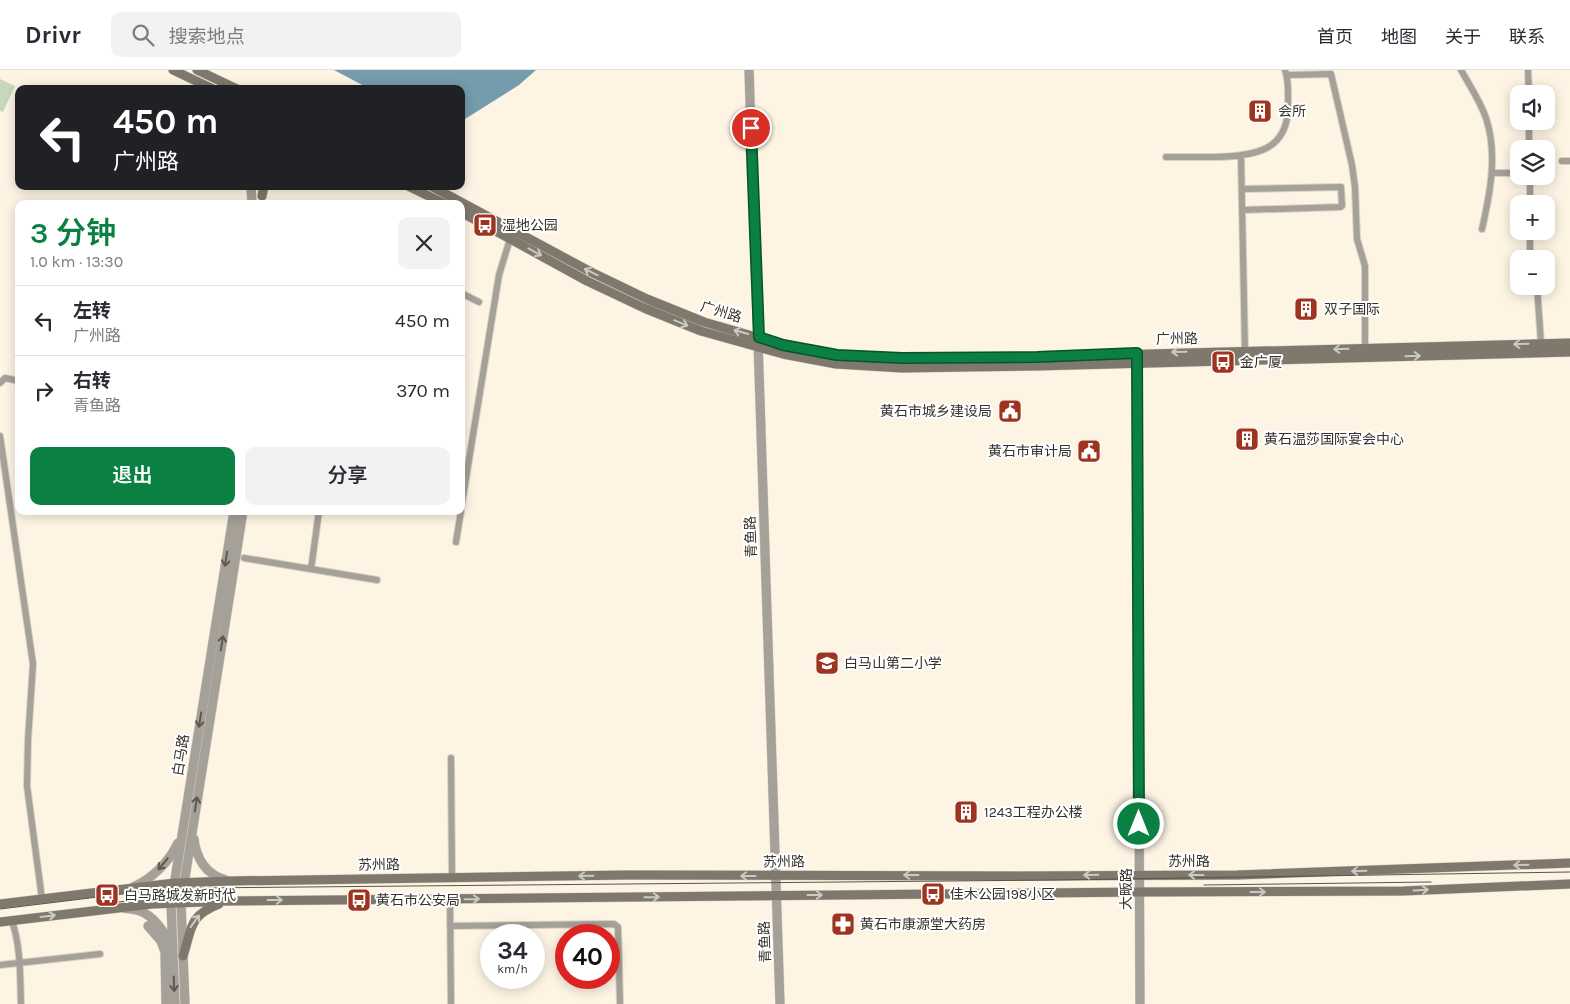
<!DOCTYPE html>
<html lang="zh">
<head>
<meta charset="utf-8">
<style>
	:root { --surface:#fff; --page:#f2f2f3; --text:#2b2b33; --muted:#7c7c81; --line:#e1e1e2; --accent:#0b8043 }
	body { margin:0; font-family:Karla,"Noto Sans SC",sans-serif; background:var(--page); color:var(--text); height:100vh; display:flex; flex-direction:column; font-size:19px; white-space:nowrap }
	* { box-sizing:border-box; margin:0 }
	p { font-size:16px; color:var(--muted) }
	.icon { flex:none; width:28px; height:28px; fill:none; stroke:currentColor; stroke-width:2; stroke-linecap:round; stroke-linejoin:round }
	.map { position:relative; flex:1; overflow:hidden }
	.side { position:absolute; left:15px; top:130px; width:450px; height:315px; display:flex; flex-direction:column; background:var(--surface); border-radius:10px; box-shadow:0 2px 12px #0003 }
	.side>* { flex:none }
	.top-card { position:absolute; left:15px; top:15px; width:450px; height:105px; border-radius:10px; box-shadow:0 2px 12px #0003; background:#202124; color:#fff; overflow:hidden }
	.buttons { position:absolute; left:1510px; top:15px; display:grid; gap:10px }
	.buttons a { display:grid; place-items:center; width:45px; height:45px; border-radius:10px; background:var(--surface); box-shadow:0 2px 12px #0003; font-size:25px }
	.speed { position:absolute; left:480px; top:854px; display:flex; gap:10px; font-size:25px; font-weight:700; text-align:center }
	.speed>* { display:grid; place-content:center; width:65px; height:65px; border-radius:50%; background:var(--surface); box-shadow:0 2px 12px #0003; line-height:1 }
	.speed small { font-size:12px; font-weight:400 }
	.speed .limit { border:8px solid #d22; background:#fff; color:#111 }
	.pin { position:absolute; display:grid; place-items:center; width:42px; height:42px; color:#fff; margin:-21px; border:2px solid #fff; border-radius:50%; box-shadow:0 1px 5px #0007 }
	.me { position:absolute; width:55px; margin:-28px; rotate:0deg; stroke-linejoin:round; filter:drop-shadow(0 0 4px #0008) }
	.turn { display:flex; align-items:center; gap:18px; height:105px; padding:0 15px; font-size:22px }
	.turn .icon { width:65px; height:65px; stroke-width:2.5 }
	.turn b { display:block; font-size:35px; line-height:42px }
	.round { display:grid; place-items:center; flex:none; width:52px; height:52px; border-radius:10px; background:var(--page) }
	.overview { display:flex; align-items:center; justify-content:space-between; height:85px; padding:0 15px }
	h1 { font-size:30px; font-weight:600; line-height:38px; color:var(--accent) }
	.button { display:flex; gap:10px; margin-top:auto; padding:10px 15px }
	.button a { flex:1; height:58px; border-radius:10px; background:var(--accent); color:#fff; font-size:20px; font-weight:600; line-height:58px; text-align:center }
	.button a+a { background:var(--page); color:var(--text) }
	ul { padding:0; list-style:none }
	li { display:flex; align-items:center; gap:15px; height:70px; padding:0 15px; border-top:1px solid var(--line) }
	li div { flex:1 }
	li b { display:block; font-size:19px }
	li em { font-style:normal }
	header { display:flex; align-items:center; gap:30px; box-sizing:border-box; height:70px; padding:0 25px; background:var(--surface); border-bottom:1px solid var(--line) }
	header strong { font-size:24px }
	nav { display:flex; gap:28px; margin-inline-start:auto; font-size:18px }
	.search { width:350px; height:45px; background:var(--page); display:flex; align-items:center; gap:12px; box-sizing:border-box; padding:0 18px; border-radius:10px; color:var(--muted); font-size:19px }
	.map>svg:first-child { display:block }
	.green { fill:#c9d7bc }
	.water { fill:#749cad }
	.lines { fill:none; stroke-linecap:round; stroke-linejoin:round }
	.minor-casing { stroke:#d9d1c3; stroke-width:8 }
	.tertiary-casing { stroke:#d9d1c3; stroke-width:10 }
	.secondary-casing { stroke:#d9d1c3; stroke-width:10 }
	.minor { stroke:#a5a098; stroke-width:6 }
	.tertiary { stroke:#a5a098; stroke-width:9 }
	.secondary { stroke:#7f786c; stroke-width:9 }
	.tram { stroke:#5a544c; stroke-width:1 }
	.oneway { stroke:#ccc9c4 }
	.oneway2 { stroke:#5e5851 }
	.route-casing { stroke:#07532c; stroke-width:12 }
	.route { stroke:#0b8043; stroke-width:9 }
	.labels { text-anchor:middle; dominant-baseline:central; stroke-width:4; stroke-linejoin:round; paint-order:stroke }
	.poi-label { font-size:14px; fill:#37322b; stroke:#fff; text-anchor:start }
	.street-label { font-size:14px; fill:#37322b; stroke:#fff }
</style>
</head>
<body>
<header>
<strong>Drivr</strong>
<div class="search"><svg class="icon" aria-label="search" viewBox="0 0 24 24"><circle cx="10" cy="10" r="6"/><path d="M15 15l6 6"/></svg>搜索地点</div>
<nav><a>首页</a><a>地图</a><a>关于</a><a>联系</a></nav>
</header>
<div class="map">
<svg width="1570" height="934" viewBox="0 0 1570 934">
	<rect width="100%" height="100%" fill="#fdf4e4"/>
	<!-- green -->
	<path class="green" d="M0 9 15 16 3 42 0 41Z"/>
	<!-- water -->
	<path class="water" d="M334 0H536L519 15 465 49 461 48V19H370Z"/>
	<g class="lines">
		<!-- minor casing -->
		<g class="minor-casing">
			<path id="minor" d="M1461 0C1470 16 1480 31 1486 48 1498 84 1490 124 1482 159
				M1528 0 1529 24
				M1287 5 1331 4 1352 95 1355 117 1357 169 1365 196V278
				M1529 51V79
				M1241 86 1245 281
				M1166 87C1183 87 1200 87 1216 87 1255 86 1289 81 1288 34 1288 23 1289 11 1285 0
				M1562 91H1570
				M1492 103H1519
				M1530 106V134
				M1242 119 1341 117 1342 136 1340 137 1242 140
				M1530 161V189
				M1537 216 1541 273
				M461 223 479 232
				M0 313 5 308 19 311
				M0 366 33 594 28 670 27 716 42 829
				M461 439 499 205 510 169
				M456 472 461 441
				M244 488 377 510
				M311 499 319 441
				M451 688 452 807
				M450 829 451 934
				M12 851C21 878 20 906 21 934
				M450 856 614 854 618 857 620 934
				M0 895 100 884"/>
		</g>
		<!-- tertiary casing -->
		<g class="tertiary-casing">
			<path id="tertiary" d="M749 0 780 934
				M251 116 252 134
				M1137 287 1140 934
				M194 769C196 788 206 805 226 810
				M133 817C152 809 169 792 178 773
				M124 838C129 839 135 839 140 841 154 846 167 864 170 877
				M148 856 161 871 165 882 166 934
				M175 934 171 834 234 441
				M185 934 181 833 243 441"/>
		</g>
		<!-- secondary casing -->
		<g class="secondary-casing">
			<path id="secondary" d="M173 0 213 19
				M197 0 237 19
				M408 116 445 134
				M431 116 591 202 647 229 704 252 783 275 837 285 902 288 1037 287 1570 273
				M262 126 264 116
				M461 142 587 211 644 238 701 261 783 284 836 294 902 298 1037 296 1570 282
				M0 834 175 813 231 811 627 805 1023 806 1237 805 1570 793
				M0 852 152 834 226 831 1139 822 1403 821 1570 814
				M183 886C192 859 188 846 219 834"/>
		</g>
		<!-- minor -->
		<use href="#minor" class="minor"/>
		<!-- tertiary -->
		<use href="#tertiary" class="tertiary"/>
		<!-- secondary -->
		<use href="#secondary" class="secondary"/>
		<!-- tram -->
		<path class="tram" d="M1204 815 1431 812
			M117 832 204 825
			M0 839 163 819 196 818 1056 810 1570 802"/>
	</g>
	<!-- one-way arrows -->
	<defs><path id="oneway-shaft" d="M-6 0H5M1.5-3L5.5 0L1.5 3" fill="none" stroke-width="1.6" stroke-linecap="round" stroke-linejoin="round" transform="scale(1.25)"/></defs>
	<g class="oneway">
		<use href="#oneway-shaft" transform="translate(535 182) rotate(29)"/>
		<use href="#oneway-shaft" transform="translate(591 202) rotate(-153)"/>
		<use href="#oneway-shaft" transform="translate(681 253) rotate(22)"/>
		<use href="#oneway-shaft" transform="translate(741 262) rotate(-164)"/>
		<use href="#oneway-shaft" transform="translate(1521 274) rotate(178)"/>
		<use href="#oneway-shaft" transform="translate(1341 279) rotate(178)"/>
		<use href="#oneway-shaft" transform="translate(1179 282) rotate(179)"/>
		<use href="#oneway-shaft" transform="translate(1413 286) rotate(-2)"/>
		<use href="#oneway-shaft" transform="translate(1521 795) rotate(178)"/>
		<use href="#oneway-shaft" transform="translate(1359 801) rotate(178)"/>
		<use href="#oneway-shaft" transform="translate(911 805) rotate(-180)"/>
		<use href="#oneway-shaft" transform="translate(1091 805) rotate(179)"/>
		<use href="#oneway-shaft" transform="translate(1196 805) rotate(-180)"/>
		<use href="#oneway-shaft" transform="translate(586 806) rotate(179)"/>
		<use href="#oneway-shaft" transform="translate(748 806) rotate(-180)"/>
		<use href="#oneway-shaft" transform="translate(1421 820) rotate(-3)"/>
		<use href="#oneway-shaft" transform="translate(1258 822)"/>
		<use href="#oneway-shaft" transform="translate(815 825)"/>
		<use href="#oneway-shaft" transform="translate(652 827) rotate(-1)"/>
		<use href="#oneway-shaft" transform="translate(472 829) rotate(-1)"/>
		<use href="#oneway-shaft" transform="translate(275 830)"/>
		<use href="#oneway-shaft" transform="translate(48 846) rotate(-7)"/>
		<use href="#oneway-shaft" transform="translate(195 851) rotate(-54)"/>
	</g>
	<g class="oneway2">
		<use href="#oneway-shaft" transform="translate(226 489) rotate(99)"/>
		<use href="#oneway-shaft" transform="translate(222 573) rotate(-81)"/>
		<use href="#oneway-shaft" transform="translate(200 650) rotate(99)"/>
		<use href="#oneway-shaft" transform="translate(196 734) rotate(-81)"/>
		<use href="#oneway-shaft" transform="translate(163 794) rotate(130)"/>
		<use href="#oneway-shaft" transform="translate(174 914) rotate(88)"/>
	</g>
	<g class="lines">
		<!-- route casing -->
		<g class="route-casing">
			<path id="route" d="M751 58 759 267 783 275 837 285 902 288 1037 287 1137 283 1139 754"/>
		</g>
		<!-- route -->
		<use href="#route" class="route"/>
	</g>
	<!-- icons -->
	<defs>
		<g id="building-square" transform="scale(1.25)"><rect x="-9" y="-9" width="18" height="18" rx="4" fill="#9e3420" stroke="#fff"/><path d="M-4-6H4V6H1V3H-1V6H-4ZM-2.5-4.3h1.7v1.8h-1.7ZM.8-4.3h1.7v1.8H.8ZM-2.5-1h1.7V.8h-1.7ZM.8-1h1.7V.8H.8Z" fill="#fff"/></g>
		<g id="bus-square" transform="scale(1.25)"><rect x="-9" y="-9" width="18" height="18" rx="4" fill="#9e3420" stroke="#fff"/><path d="M-5-6H5V4H4V6H2V4H-2V6H-4V4H-5ZM-3.5-4V0h7V-4ZM-3.5 1.2v1.5H-2V1.2ZM2 1.2v1.5H3.5V1.2Z" fill="#fff"/></g>
		<g id="civic-square" transform="scale(1.25)"><rect x="-9" y="-9" width="18" height="18" rx="4" fill="#9e3420" stroke="#fff"/><path d="M-.6-6.5H3V-4.5H.6V-3L4-1V1h2V6H-6V1h2V-1L-.6-3ZM-1.2 2.5V6h2.4V2.5Z" fill="#fff"/></g>
		<g id="school-square" transform="scale(1.25)"><rect x="-9" y="-9" width="18" height="18" rx="4" fill="#9e3420" stroke="#fff"/><path d="M0-5L7-2L0 1L-7-2ZM-4 1L0 2.5L4 1V4Q0 6-4 4Z" fill="#fff"/></g>
		<g id="pharmacy-square" transform="scale(1.25)"><rect x="-9" y="-9" width="18" height="18" rx="4" fill="#9e3420" stroke="#fff"/><path d="M-2-6h4v4h4v4h-4v4h-4v-4h-4v-4h4Z" fill="#fff"/></g>
	</defs>
	<g fill-rule="evenodd">
		<use href="#building-square" x="1260" y="41"/>
		<use href="#bus-square" x="485" y="155"/>
		<use href="#building-square" x="1306" y="239"/>
		<use href="#bus-square" x="1223" y="292"/>
		<use href="#civic-square" x="1010" y="341"/>
		<use href="#building-square" x="1247" y="369"/>
		<use href="#civic-square" x="1089" y="381"/>
		<use href="#school-square" x="827" y="593"/>
		<use href="#building-square" x="966" y="742"/>
		<use href="#bus-square" x="933" y="824"/>
		<use href="#bus-square" x="107" y="825"/>
		<use href="#bus-square" x="359" y="830"/>
		<use href="#pharmacy-square" x="843" y="854"/>
	</g>
	<g class="labels">
		<!-- poi labels -->
		<g class="poi-label">
			<text x="1278" y="41">会所</text>
			<text x="502" y="155">湿地公园</text>
			<text x="1324" y="239">双子国际</text>
			<text x="1240" y="292">金广厦</text>
			<text x="992" y="341" text-anchor="end">黄石市城乡建设局</text>
			<text x="1264" y="369">黄石温莎国际宴会中心</text>
			<text x="1072" y="381" text-anchor="end">黄石市审计局</text>
			<text x="844" y="593">白马山第二小学</text>
			<text x="984" y="742">1243工程办公楼</text>
			<text x="950" y="824">佳木公园198小区</text>
			<text x="124" y="825">白马路城发新时代</text>
			<text x="376" y="830">黄石市公安局</text>
			<text x="860" y="854">黄石市康源堂大药房</text>
		</g>
		<!-- street labels -->
		<g class="street-label">
			<text transform="translate(721 242) rotate(17)">广州路</text>
			<text transform="translate(1177 269) rotate(-1)">广州路</text>
			<text transform="translate(751 467) rotate(-92)">青鱼路</text>
			<text transform="translate(181 685) rotate(-81)">白马路</text>
			<text x="1189" y="791">苏州路</text>
			<text transform="translate(784 792) rotate(-1)">苏州路</text>
			<text transform="translate(379 795) rotate(-1)">苏州路</text>
			<text transform="translate(1126 819) rotate(-90)">大畈路</text>
			<text transform="translate(765 872) rotate(-92)">青鱼路</text>
		</g>
	</g>
</svg>
<div class="buttons">
<a><svg class="icon" aria-label="sound" viewBox="0 0 24 24"><path d="M4 9h4l5-4v14l-5-4H4zM17 9q2 3 0 6"/></svg></a>
<a><svg class="icon" aria-label="layers" viewBox="0 0 24 24"><path d="M12 4l9 5-9 5-9-5zM3 14l9 5 9-5"/></svg></a>
<a>+</a>
<a>−</a>
</div>
<div class="speed"><div>34<small>km/h</small></div><div class="limit">40</div></div>
<div class="pin" style="left:751px;top:58px;background:#d93025"><svg class="icon" aria-label="arrive" viewBox="0 0 24 24"><path d="M6 21V4h12l-3 4 3 4H6"/></svg></div>
<svg class="me" style="left:1139px;top:754px" viewBox="-20 -20 40 40"><circle r="17" fill="#0b8043" stroke="#fff" stroke-width="3"/><path d="M0-11L8 9 0 5-8 9z" fill="#fff"/></svg>
<div class="top-card">
<div class="turn"><svg class="icon" aria-label="left" viewBox="0 0 24 24"><path d="M17 20v-9H6M10 6l-5 5 5 5"/></svg><div><b>450 m</b>广州路</div></div>
</div>
<section class="side">
<div class="overview"><div><h1>3 分钟</h1><p>1.0 km · 13:30</p></div><a class="round"><svg class="icon" aria-label="close" viewBox="0 0 24 24"><path d="M6 6l12 12M18 6L6 18"/></svg></a></div>
<ul>
<li><svg class="icon" aria-label="left" viewBox="0 0 24 24"><path d="M17 20v-9H6M10 6l-5 5 5 5"/></svg><div><b>左转</b><p>广州路</p></div><em>450 m</em></li>
<li><svg class="icon" aria-label="right" viewBox="0 0 24 24"><path d="M7 20v-9h11M14 6l5 5-5 5"/></svg><div><b>右转</b><p>青鱼路</p></div><em>370 m</em></li>
</ul>
<div class="button"><a>退出</a><a>分享</a></div>
</section>
</div>
</body>
</html>
